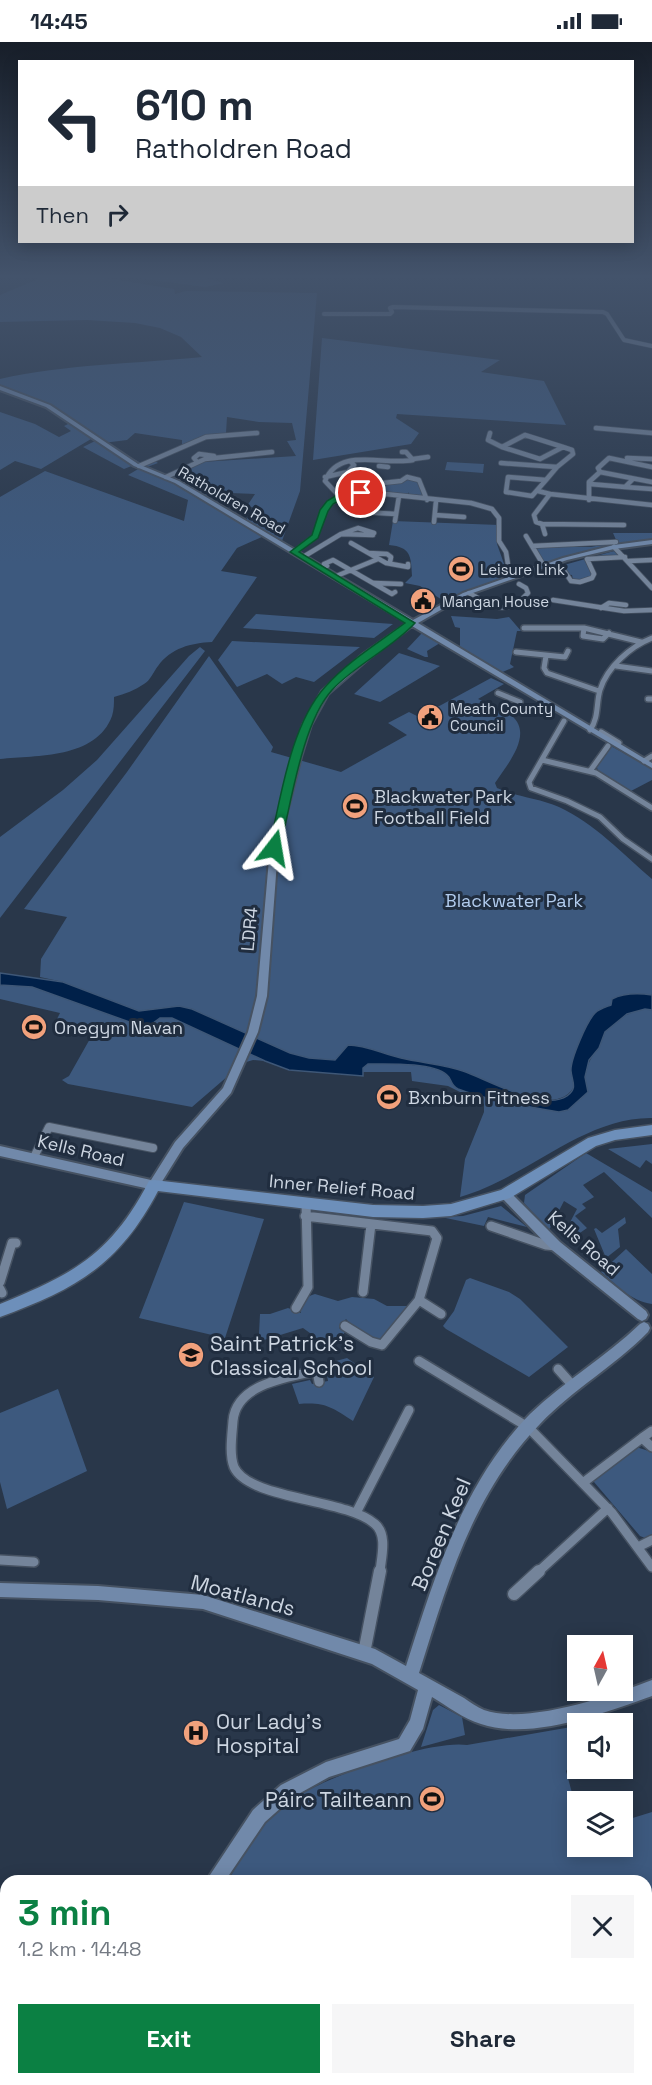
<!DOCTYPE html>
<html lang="en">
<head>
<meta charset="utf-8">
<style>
	:root { --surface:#fff; --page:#f6f6f7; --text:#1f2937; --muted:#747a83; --accent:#0b8043 }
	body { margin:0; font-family:"Space Grotesk",sans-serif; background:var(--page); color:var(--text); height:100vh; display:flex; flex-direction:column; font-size:22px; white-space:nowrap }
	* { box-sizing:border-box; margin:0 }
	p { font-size:20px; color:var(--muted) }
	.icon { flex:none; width:33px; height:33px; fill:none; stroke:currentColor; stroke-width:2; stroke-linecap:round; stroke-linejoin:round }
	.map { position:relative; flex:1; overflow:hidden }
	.sheet { position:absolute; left:0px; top:1833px; width:652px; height:210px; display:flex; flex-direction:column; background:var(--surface); border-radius:18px 18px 0 0; box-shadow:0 3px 15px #0003 }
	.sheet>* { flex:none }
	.guide { position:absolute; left:18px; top:18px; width:616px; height:183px; border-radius:0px; box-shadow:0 3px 15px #0003; background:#fff; color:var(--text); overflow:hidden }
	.needle { width:39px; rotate:8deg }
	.tools { position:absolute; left:567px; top:1593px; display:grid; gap:12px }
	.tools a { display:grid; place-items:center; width:66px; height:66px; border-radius:0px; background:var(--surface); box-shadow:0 3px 15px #0003; font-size:30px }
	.pin { position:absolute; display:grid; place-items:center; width:51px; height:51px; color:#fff; margin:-26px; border:3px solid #fff; border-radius:50%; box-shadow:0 2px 6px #0007 }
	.me { position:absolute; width:66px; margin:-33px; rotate:14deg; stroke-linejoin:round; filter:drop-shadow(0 0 4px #0008) }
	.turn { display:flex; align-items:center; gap:21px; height:126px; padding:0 18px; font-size:27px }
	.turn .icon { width:78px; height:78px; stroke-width:2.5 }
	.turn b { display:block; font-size:42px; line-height:51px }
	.then { display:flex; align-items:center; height:57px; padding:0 18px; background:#0003; gap:12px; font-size:22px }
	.round { display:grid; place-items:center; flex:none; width:63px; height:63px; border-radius:0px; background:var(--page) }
	.overview { display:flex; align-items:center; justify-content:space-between; height:102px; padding:0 18px }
	h1 { font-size:36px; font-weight:700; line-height:45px; color:var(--accent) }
	.action { display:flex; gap:12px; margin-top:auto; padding:12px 18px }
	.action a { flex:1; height:69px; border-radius:0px; background:var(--accent); color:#fff; font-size:24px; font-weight:700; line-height:69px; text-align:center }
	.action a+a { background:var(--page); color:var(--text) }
	.status { display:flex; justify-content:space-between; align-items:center; height:42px; padding:0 30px; background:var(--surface); direction:ltr }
	.status svg { height:16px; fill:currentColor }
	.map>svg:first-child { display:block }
	.green { fill:#3d597e }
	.water { fill:#002049; stroke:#3e5777; stroke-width:1.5 }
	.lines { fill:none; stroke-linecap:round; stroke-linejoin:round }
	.street-far5-casing { stroke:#465262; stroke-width:5 }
	.street-far4-casing { stroke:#465262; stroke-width:6 }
	.street-far3-casing { stroke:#465262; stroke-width:8 }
	.street-far2-casing { stroke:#465262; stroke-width:10 }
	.street-far1-casing { stroke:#465262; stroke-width:12 }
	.street-casing { stroke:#465262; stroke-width:15 }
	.secondary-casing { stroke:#465262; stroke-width:4 }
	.primary-casing { stroke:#465262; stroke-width:3 }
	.street-far5 { stroke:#74849a; stroke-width:4 }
	.street-far4 { stroke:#74849a; stroke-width:4.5 }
	.street-far3 { stroke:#74849a; stroke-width:5 }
	.street-far2 { stroke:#74849a; stroke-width:8 }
	.street-far1 { stroke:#74849a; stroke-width:9 }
	.street { stroke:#74849a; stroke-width:12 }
	.secondary { fill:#7189aa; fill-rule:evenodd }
	.primary { fill:#6d8fba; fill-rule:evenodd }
	.route { fill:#0b8043; stroke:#07532c; stroke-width:1.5 }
	.labels { text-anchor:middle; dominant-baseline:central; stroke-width:6; stroke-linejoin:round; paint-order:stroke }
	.far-street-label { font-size:15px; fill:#cdd6e2; stroke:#202d3f }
	.far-poi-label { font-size:15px; fill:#cdd6e2; stroke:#202d3f; text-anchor:start }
	.poi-label { font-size:18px; fill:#cdd6e2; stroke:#202d3f; text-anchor:start }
	.park-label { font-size:18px; fill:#b2ccee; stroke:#202d3f }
	.street-label { font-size:18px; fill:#cdd6e2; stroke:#202d3f }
	.near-poi-label { font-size:21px; fill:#cdd6e2; stroke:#202d3f; text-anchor:start }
	.near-street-label { font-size:21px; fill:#cdd6e2; stroke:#202d3f }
</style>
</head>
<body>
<div class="status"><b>14:45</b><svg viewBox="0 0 49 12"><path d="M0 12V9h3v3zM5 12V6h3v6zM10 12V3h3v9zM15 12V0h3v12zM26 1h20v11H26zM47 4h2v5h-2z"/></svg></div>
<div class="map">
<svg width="652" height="2043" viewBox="0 0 652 2043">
	<rect width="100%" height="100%" fill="#29374a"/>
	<!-- green -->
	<path class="green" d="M43 235H100L174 247 175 252 186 249 317 251 300 449 282 499 246 478 255 466 247 464 255 452C241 452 219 448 207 456L175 434 202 420 296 414 287 399 296 398 292 381 259 380 227 375 226 391 258 390 259 393 209 395 155 419 158 421 147 425 115 407 141 421 182 403V398L135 391 127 398 103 401 46 361 0 344V337C66 322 134 322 202 315L181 295 160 286 135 281 87 278 0 280V253Z
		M130 235H202L224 241 205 245Z
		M322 296 500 318 481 330 544 339 566 383 397 372 396 376 419 391 411 402 313 418Z
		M0 370 35 382 59 395 71 389 64 384 70 381 91 397 41 427 15 419 0 428Z
		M95 399 134 423 124 427 83 405Z
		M447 420 484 422 483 431 445 428Z
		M140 426 171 438 264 494 237 506 221 529 257 535 212 600C191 601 171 606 158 624 154 629 150 639 144 642 135 648 125 652 114 655 114 661 114 668 112 674 96 717 37 713 0 717V455L45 429 184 479 188 458 128 433Z
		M406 437 417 438 426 454H410L408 450V454L371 449 374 448 375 445 373 444Z
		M393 479 499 483 497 502 508 533 444 559 420 544 405 541 412 534C411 514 411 505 389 503Z
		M613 491H652V497L606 504 544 521 538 510 536 509V505H591L617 500Z
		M614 509 620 514 586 517 592 533 585 538H573L572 533 539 530Z
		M256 572 393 582 374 596 243 586Z
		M451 574 497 577 509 575 521 589H517L510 622 514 625 498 632 463 610 460 604V586L455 585Z
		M422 591 440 601 427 609 428 615H425L407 607Z
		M232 599 360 605 314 640 296 635 282 642 267 632 237 645 218 618Z
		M200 605 205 609 0 876V795L63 748 97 718 189 614Z
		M399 611 440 624 380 660 354 652Z
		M209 614 273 705 271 710 341 730 407 693 388 681 409 670 419 675 491 636 504 642 478 657C489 662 503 667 512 674 534 693 506 724 495 741L497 746C517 755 539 756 559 765 594 781 623 812 652 837V953L627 952 618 955 611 963 595 972 574 1014 571 1030 575 1042C560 1081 485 1036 461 1029 441 1022 422 1021 402 1017 383 1013 367 1003 348 1004L335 1018 309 1016 290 1011 192 967 178 964 139 969 63 940 40 935 41 917 67 875 24 867 127 730Z
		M611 704 652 727V738L631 749 600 732 596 724Z
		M0 943 32 945 135 982 149 984 160 976H172L265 1019 253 1018 243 1021 192 1065 68 1042 62 1038 69 1034 91 995V986L57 977 60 971 0 957Z
		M645 967 652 968V1076C583 1075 527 1136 460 1155L465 1117 484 1070V1062L448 1044 412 1039 411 1030H363V1026L368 1022C386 1022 436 1020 448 1034 451 1038 451 1042 456 1046L498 1058 559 1070 568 1067 587 1051C581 1035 588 1020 597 1007 601 1002 602 995 605 990 614 977 630 970 645 967Z
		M652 1102V1122L646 1118 640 1126 608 1107Z
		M586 1111 652 1150V1176L604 1130 583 1143 594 1155 582 1162 586 1166 575 1174 587 1186 577 1193 567 1186 577 1167 564 1159 549 1188 524 1161 525 1153Z
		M184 1160 264 1177 225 1296 139 1276Z
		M501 1164 527 1185 488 1175 484 1184 441 1175 463 1174Z
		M625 1175 626 1181 618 1187 620 1205 606 1216 594 1187 596 1186 602 1191Z
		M626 1207 652 1232V1262C630 1259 617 1243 601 1230Z
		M470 1236 509 1250 520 1257 568 1305 529 1335 446 1287 443 1284 454 1269 466 1238Z
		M315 1252 338 1259 352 1255 374 1257 387 1264H410L383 1298 376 1299 352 1284 346 1277 339 1286 345 1290 332 1307 303 1286 264 1298 259 1292 260 1272H270L288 1266 301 1271C298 1261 305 1255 315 1252Z
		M347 1316 374 1335 353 1379C331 1365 325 1360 299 1362L292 1342 310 1338 312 1342 328 1339 325 1322Z
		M58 1347 87 1429 7 1467 0 1440V1371Z
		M636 1405 652 1410V1492L645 1496 640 1494 594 1440V1436Z
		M439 1663 462 1675 465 1693 421 1705 433 1668Z
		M577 1684V1718L573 1719 566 1729 577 1769 578 1804H622L623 1779 652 1770V2043H648L646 2036V1839H228C241 1816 253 1793 271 1773 300 1742 427 1697 467 1703Z
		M145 2037H491L474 2043H143Z
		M503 2037H641L642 2043H486Z"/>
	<!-- water -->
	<path class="water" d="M0 931 63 940 139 969 179 964 192 967 290 1011 309 1016 335 1018 348 1003C366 1003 383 1012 401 1016 422 1021 443 1022 463 1029 487 1037 543 1070 567 1054 578 1046 572 1040 571 1029 570 1018 587 979 595 971 599 967 606 965 611 963L612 957C624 951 638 951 652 953V968L645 967 627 972 605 990 599 1006 589 1018 585 1035 588 1050 568 1068 559 1070C526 1064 489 1059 458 1047 450 1043 452 1037 447 1033 432 1020 387 1022 368 1022L363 1026V1034L289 1028 265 1019 172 976H160L149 984 135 982 32 945 0 943Z"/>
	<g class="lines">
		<!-- street-far5 casing -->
		<g class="street-far5-casing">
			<path id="street-far5" d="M324 272H390L392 270 390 266 393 265 603 270 607 272 624 298 652 304"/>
		</g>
		<!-- street-far4 casing -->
		<g class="street-far4-casing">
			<path id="street-far4" d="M596 386 652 391
				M490 391 488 398 502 405
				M525 393 563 405 540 417 502 405Z
				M627 416 652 417
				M413 417 428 415
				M197 420 194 416 199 412 214 414
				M501 421 557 425 546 438
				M139 424 206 395 257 391
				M379 424 388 425
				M557 425 573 412 572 408 563 405
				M600 430 652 440
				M166 435 205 417 272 410
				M325 435 348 430 354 423 350 419
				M508 435 546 438 532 454 506 450Z
				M632 438 625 445 652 447
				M590 442 625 445
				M538 449 550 452
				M368 450 374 442 401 439 407 435 419 438 427 458
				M340 455 325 439C339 404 384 424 413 418L406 410H402
				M589 458V440L600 430 598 426 609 416 652 425
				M362 470 396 472
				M435 473 464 475
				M395 479 399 454
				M434 480 436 459
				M542 482 545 492
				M624 483 542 482 536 480 534 473 550 452 652 463
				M373 493 341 492 358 486 374 491
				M526 494 544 524
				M351 501 386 521 408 525V522
				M532 504 616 500
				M614 505 652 546
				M294 510 315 494 324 468 330 461 347 453 376 451 471 461 492 467 499 476V499L506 510 509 529 514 534
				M369 511 387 512 391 515 390 520
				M303 515 341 492
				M629 519 652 518
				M327 524 324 522 333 518 392 552 395 550
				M565 530 571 539 580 540 592 536 594 532 587 517 625 515
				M334 535 378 517
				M374 541 401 542
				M469 551C494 565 506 575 528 551L526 546 519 542
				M553 558 624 569 652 568
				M601 566 609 561 626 563"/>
		</g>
		<!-- street-far3 casing -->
		<g class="street-far3-casing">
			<path id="street-far3" d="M524 586H584L641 600
				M584 586 583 594 603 597 609 591
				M516 610 565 615 568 609
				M546 614 544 626 547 631 599 649
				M616 624 652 629
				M498 651 520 660
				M648 657H652
				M564 679 529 740 531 746 567 759 600 775 623 797 652 817
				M590 688C599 676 596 661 600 648 607 625 631 604 652 596
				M601 690 619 701
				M542 718 596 731 652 766
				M644 719 652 714
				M590 729 608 704"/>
		</g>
		<!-- street-far2 casing -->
		<g class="street-far2-casing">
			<path id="street-far2" d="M34 1115 49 1085 153 1106"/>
		</g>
		<!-- street-far1 casing -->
		<g class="street-far1-casing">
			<path id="street-far1" d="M305 1174 432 1189 437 1196 419 1258 382 1303 371 1300 345 1284
				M491 1184 546 1203 556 1204
				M0 1240 12 1201H16
				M0 1247 2 1251
				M363 1250 371 1182
				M419 1258 441 1272
				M296 1266 308 1245 306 1161
				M419 1319 528 1385 612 1471 652 1525
				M558 1327 574 1345
				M319 1340 317 1329C287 1335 236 1342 233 1379 232 1393 229 1412 234 1425 249 1458 345 1456 375 1482 388 1493 381 1516 380 1530
				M642 1396 652 1389
				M584 1440 642 1396 652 1405
				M356 1471 409 1368
				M638 1505 652 1498
				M0 1518 34 1520
				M538 1530 608 1466"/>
		</g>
		<!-- street casing -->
		<g class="street-casing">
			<path id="street" d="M514 1552 539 1529
				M364 1611 380 1529"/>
		</g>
		<!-- secondary casing -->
		<g class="secondary-casing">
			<path id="secondary" d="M0 344 50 363 138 422 179 439 413 578 463 551 563 516 614 503 652 498V502L614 507 567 518 467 553 418 581 652 721V726L412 584 368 617 328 652 311 683 301 715 278 806 267 954 258 990 231 1051 183 1106 158 1146 154 1148 0 1114V1104L151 1138 175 1100 223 1046 248 990 257 954 270 806 293 715 303 683 322 649 362 613 408 581 175 441 134 424 46 365 0 348Z
				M505 1147 509 1149 560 1200 646 1269 648 1273 646 1277 642 1279 638 1277 552 1208 501 1155 499 1152 501 1149Z
				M644 1280 648 1282 650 1286 648 1290C615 1324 573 1347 540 1382 472 1452 448 1540 419 1631 434 1639 449 1648 464 1656 470 1660 477 1665 484 1668 527 1683 610 1654 652 1638V1654C605 1671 530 1699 481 1682 464 1677 447 1664 432 1655L423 1687 410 1709 329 1735 293 1755 265 1780 225 1839H206L253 1768 281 1743 326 1720 399 1697 410 1678 418 1648 372 1622 203 1567 98 1558 0 1555V1541L98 1544 203 1553 375 1607 406 1624C435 1534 462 1442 530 1372 564 1339 606 1315 640 1282Z
				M118 2037H137L135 2043H116Z"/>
		</g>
		<!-- primary casing -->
		<g class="primary-casing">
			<path id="primary" d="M652 1083V1093L615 1098 596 1104 510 1156 451 1174 423 1176 373 1175 158 1149C119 1223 76 1247 0 1275V1262C74 1232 111 1212 149 1139L154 1138 373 1163 423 1164 451 1162 501 1148 588 1096 615 1088Z"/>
		</g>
		<!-- street-far5 -->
		<use href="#street-far5" class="street-far5"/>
		<!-- street-far4 -->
		<use href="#street-far4" class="street-far4"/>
		<!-- street-far3 -->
		<use href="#street-far3" class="street-far3"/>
		<!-- street-far2 -->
		<use href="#street-far2" class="street-far2"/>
		<!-- street-far1 -->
		<use href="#street-far1" class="street-far1"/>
		<!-- street -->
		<use href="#street" class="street"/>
		<!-- secondary -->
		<use href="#secondary" class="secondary"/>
		<!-- primary -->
		<use href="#primary" class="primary"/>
	</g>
	<!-- sky -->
	<linearGradient id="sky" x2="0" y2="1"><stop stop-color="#171e29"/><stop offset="0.45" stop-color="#43536b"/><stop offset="1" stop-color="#43536b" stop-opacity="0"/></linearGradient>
	<rect width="652" height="521" fill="url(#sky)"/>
	<!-- route -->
	<path class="route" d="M361 448 364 449V452L342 457 333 462 328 469 318 496 299 510 415 581C391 607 356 622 332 648 302 681 291 762 280 806L274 809 269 806C281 756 290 684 325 645 347 620 378 601 405 581L290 510 312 493 320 468 327 459 337 453Z"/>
	<!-- icons -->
	<defs>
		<g id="stadium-disc" transform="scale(1.35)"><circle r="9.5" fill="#f1a17c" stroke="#202d3f"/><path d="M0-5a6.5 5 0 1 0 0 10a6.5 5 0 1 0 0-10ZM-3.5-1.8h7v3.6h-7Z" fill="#111"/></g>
		<g id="civic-disc" transform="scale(1.35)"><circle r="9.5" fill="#f1a17c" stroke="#202d3f"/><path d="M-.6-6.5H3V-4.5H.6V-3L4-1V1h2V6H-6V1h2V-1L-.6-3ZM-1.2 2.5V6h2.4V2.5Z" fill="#111"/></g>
		<g id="school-disc" transform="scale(1.35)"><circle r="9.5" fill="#f1a17c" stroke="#202d3f"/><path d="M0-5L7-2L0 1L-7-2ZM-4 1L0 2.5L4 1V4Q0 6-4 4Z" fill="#111"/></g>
		<g id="hospital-disc" transform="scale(1.35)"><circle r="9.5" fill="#f1a17c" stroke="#202d3f"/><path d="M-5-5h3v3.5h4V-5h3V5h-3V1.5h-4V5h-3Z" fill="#111"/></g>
	</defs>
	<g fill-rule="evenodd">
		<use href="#stadium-disc" x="461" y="527"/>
		<use href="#civic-disc" x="423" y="559"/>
		<use href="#civic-disc" x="430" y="675"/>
		<use href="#stadium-disc" x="355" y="764"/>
		<use href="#stadium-disc" x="34" y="985"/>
		<use href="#stadium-disc" x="389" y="1055"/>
		<use href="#school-disc" x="191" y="1313"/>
		<use href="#hospital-disc" x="196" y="1691"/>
		<use href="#stadium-disc" x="432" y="1757"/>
	</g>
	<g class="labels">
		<!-- far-street labels -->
		<g class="far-street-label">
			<text transform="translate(232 458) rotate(30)">Ratholdren Road</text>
		</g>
		<!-- far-poi labels -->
		<g class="far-poi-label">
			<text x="480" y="527">Leisure Link</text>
			<text x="442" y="559">Mangan House</text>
			<text x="450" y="666">Meath County<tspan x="450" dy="17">Council</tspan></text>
		</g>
		<!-- poi labels -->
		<g class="poi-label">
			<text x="374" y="754">Blackwater Park<tspan x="374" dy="21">Football Field</tspan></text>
			<text x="54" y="985">Onegym Navan</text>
			<text x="408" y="1055">Bxnburn Fitness</text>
		</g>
		<!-- park labels -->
		<g class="park-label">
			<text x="514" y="858">Blackwater Park</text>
		</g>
		<!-- street labels -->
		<g class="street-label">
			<text transform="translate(249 887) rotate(-85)">LDR4</text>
			<text transform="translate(81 1108) rotate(13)">Kells Road</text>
			<text transform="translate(342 1145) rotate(5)">Inner Relief Road</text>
			<text transform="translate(584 1201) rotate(41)">Kells Road</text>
		</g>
		<!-- near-poi labels -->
		<g class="near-poi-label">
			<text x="210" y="1301">Saint Patrick's<tspan x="210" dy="24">Classical School</tspan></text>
			<text x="216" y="1679">Our Lady’s<tspan x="216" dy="24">Hospital</tspan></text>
			<text x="412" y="1757" text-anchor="end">Páirc Tailteann</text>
		</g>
		<!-- near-street labels -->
		<g class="near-street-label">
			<text transform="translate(441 1492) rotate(-67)">Boreen Keel</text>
			<text transform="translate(243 1553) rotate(15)">Moatlands</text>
		</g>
	</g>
</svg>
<div class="tools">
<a><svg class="needle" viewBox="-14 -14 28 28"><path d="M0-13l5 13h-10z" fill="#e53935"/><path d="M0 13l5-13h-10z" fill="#747a83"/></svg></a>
<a><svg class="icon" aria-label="sound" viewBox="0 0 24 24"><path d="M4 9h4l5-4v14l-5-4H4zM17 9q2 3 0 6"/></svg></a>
<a><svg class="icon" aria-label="layers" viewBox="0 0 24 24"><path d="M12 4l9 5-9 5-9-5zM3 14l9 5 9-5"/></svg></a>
</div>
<div class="pin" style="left:361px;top:451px;background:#d93025"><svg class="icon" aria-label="arrive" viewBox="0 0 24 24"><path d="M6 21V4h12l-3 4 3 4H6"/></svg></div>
<svg class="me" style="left:274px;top:806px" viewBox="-20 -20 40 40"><path d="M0-17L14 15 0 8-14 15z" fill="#0b8043" stroke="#fff" stroke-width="4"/></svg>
<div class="guide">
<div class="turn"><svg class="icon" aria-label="left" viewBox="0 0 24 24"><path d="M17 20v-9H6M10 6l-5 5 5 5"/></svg><div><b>610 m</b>Ratholdren Road</div></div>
<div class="then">Then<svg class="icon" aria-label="right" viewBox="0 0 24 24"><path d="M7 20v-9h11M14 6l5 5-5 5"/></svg></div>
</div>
<section class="sheet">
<div class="overview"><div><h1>3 min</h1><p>1.2 km · 14:48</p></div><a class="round"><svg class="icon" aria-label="close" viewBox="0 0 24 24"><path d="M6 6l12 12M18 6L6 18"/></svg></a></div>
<div class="action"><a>Exit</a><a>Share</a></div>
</section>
</div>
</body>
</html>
